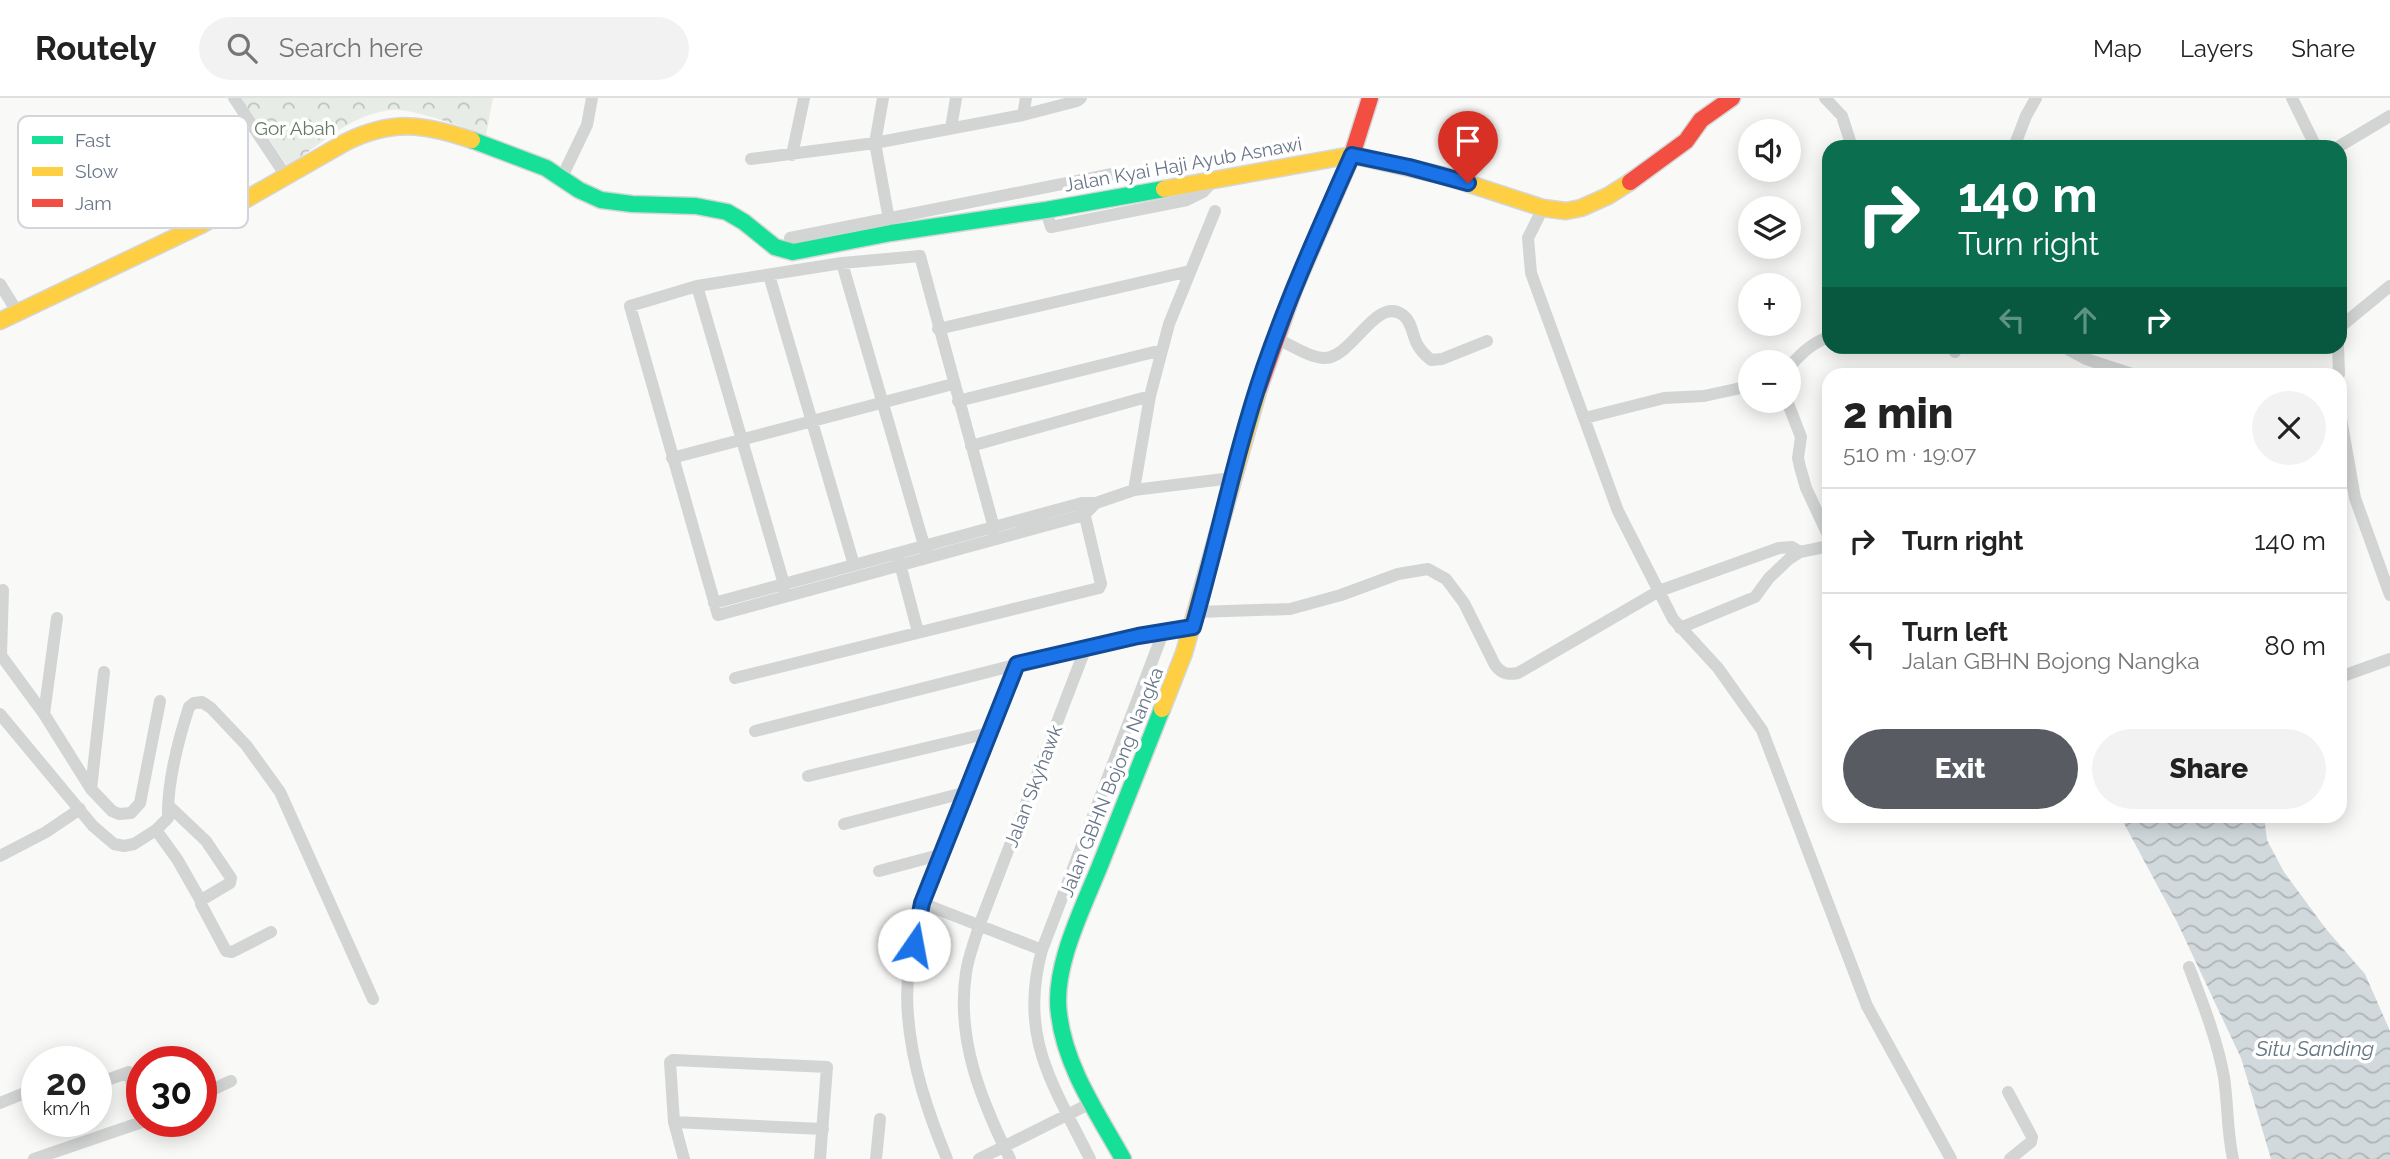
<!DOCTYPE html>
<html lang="en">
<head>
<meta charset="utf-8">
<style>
	:root { --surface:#fff; --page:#f2f2f2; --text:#222; --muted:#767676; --line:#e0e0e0; --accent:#585c62 }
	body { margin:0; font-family:Raleway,sans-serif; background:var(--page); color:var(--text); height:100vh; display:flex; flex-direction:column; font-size:26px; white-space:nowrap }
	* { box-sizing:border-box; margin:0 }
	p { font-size:23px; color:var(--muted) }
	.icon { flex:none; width:38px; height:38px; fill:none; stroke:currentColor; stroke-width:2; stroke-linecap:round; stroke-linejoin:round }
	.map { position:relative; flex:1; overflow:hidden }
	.panel { position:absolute; left:1822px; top:270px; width:525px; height:455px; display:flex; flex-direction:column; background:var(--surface); border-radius:21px; box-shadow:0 4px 18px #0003 }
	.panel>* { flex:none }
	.banner { position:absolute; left:1822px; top:42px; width:525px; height:214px; border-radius:21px; box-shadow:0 4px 18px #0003; background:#0b6e4f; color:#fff; overflow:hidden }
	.controls { position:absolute; left:1738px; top:21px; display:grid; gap:14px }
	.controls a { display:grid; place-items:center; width:63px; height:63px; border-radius:50%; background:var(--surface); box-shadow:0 4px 18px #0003; font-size:35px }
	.speed { position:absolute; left:21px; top:948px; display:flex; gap:14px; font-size:35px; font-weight:700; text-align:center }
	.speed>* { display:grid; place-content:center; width:91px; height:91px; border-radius:50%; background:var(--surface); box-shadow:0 4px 18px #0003; line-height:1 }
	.speed small { font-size:18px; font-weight:400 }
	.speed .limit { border:10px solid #d22; background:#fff; color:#111 }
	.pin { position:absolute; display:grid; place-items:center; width:60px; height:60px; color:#fff; margin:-72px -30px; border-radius:50% 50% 50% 0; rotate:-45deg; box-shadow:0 0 7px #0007 }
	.pin .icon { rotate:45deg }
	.me { position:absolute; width:77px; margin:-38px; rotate:12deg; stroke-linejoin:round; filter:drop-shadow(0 0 5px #0008) }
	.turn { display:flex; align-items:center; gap:24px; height:147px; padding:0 21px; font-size:32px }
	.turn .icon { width:91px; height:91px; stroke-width:2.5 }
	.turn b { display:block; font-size:49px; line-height:60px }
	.lanes { display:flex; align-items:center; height:66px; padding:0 21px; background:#0003; justify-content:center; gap:35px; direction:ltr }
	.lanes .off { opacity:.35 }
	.round { display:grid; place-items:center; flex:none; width:74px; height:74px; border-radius:37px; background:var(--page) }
	.summary { display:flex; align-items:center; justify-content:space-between; height:119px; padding:0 21px }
	h1 { font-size:42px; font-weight:800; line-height:52px }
	.cta { display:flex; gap:14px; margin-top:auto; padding:14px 21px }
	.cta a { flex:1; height:80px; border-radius:42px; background:var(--accent); color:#fff; font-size:28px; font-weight:800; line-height:80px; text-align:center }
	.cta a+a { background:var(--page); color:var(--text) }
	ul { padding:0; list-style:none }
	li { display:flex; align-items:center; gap:21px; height:105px; padding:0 21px; border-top:2px solid var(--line) }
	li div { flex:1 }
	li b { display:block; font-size:26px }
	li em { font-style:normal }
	header { display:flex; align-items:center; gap:42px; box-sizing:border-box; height:98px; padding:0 35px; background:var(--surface); border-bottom:2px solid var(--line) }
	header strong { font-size:33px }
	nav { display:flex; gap:38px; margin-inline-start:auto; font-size:24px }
	.search { width:490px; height:63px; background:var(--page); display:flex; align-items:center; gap:18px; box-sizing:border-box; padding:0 24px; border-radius:38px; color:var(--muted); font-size:26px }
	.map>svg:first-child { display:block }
	.park { fill:url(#park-crowns) }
	.water { fill:url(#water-waves) }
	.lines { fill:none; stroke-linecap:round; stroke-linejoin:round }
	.fast-casing { stroke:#d4d6d7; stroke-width:19 }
	.slow-casing { stroke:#d4d6d7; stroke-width:19 }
	.jam-casing { stroke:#d4d6d7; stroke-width:19 }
	.street { stroke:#d3d4d4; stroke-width:12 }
	.fast { stroke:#16e098; stroke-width:16 }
	.slow { stroke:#ffcf43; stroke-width:16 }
	.jam { stroke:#f24e42; stroke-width:16 }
	.route-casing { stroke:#114b97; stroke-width:18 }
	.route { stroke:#1a73e8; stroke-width:12 }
	.labels { text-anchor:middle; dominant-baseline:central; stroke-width:7; stroke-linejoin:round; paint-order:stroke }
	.park-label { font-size:19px; fill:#657a63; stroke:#fff }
	.street-label { font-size:19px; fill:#687689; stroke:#fff }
	.water-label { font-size:21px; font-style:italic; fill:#647783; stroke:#fff }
	.key { fill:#fff; stroke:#d2d6dc; stroke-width:2 }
	.key-label { font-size:19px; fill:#687689 }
</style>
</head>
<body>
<header>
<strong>Routely</strong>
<div class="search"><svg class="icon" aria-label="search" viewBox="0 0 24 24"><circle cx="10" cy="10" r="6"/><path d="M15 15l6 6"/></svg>Search here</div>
<nav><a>Map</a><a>Layers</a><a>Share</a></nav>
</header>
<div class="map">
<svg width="2390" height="1061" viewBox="0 0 2390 1061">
	<defs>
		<pattern id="park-crowns" width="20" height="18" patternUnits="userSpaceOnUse" patternTransform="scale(1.75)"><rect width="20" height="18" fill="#e8ece6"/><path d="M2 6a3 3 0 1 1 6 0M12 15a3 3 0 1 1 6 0" fill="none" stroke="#c0c4c0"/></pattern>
		<pattern id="water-waves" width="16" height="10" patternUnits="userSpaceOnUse" patternTransform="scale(1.75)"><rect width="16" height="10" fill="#d2d9dc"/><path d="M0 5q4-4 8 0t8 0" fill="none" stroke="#aeb5b8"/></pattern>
	</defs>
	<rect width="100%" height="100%" fill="#f9f9f8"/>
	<!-- park -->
	<path class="park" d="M241 0H493L486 37C465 30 411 10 392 12 351 16 320 46 288 69Z"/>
	<!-- water -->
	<path class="water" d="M2120 718H2264L2267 742 2284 774 2326 831 2365 876 2390 933V1061H2271L2241 960 2177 824Z"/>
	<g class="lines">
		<!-- fast casing -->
		<g class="fast-casing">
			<path id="fast" d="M472 42 546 70 579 92 601 102 632 106 696 108 727 114 744 124 775 149 793 154 891 135 1046 112 1164 91
				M1123 1061C1098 1016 1065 969 1059 916 1052 869 1084 808 1101 765 1122 713 1142 662 1162 611"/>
		</g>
		<!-- slow casing -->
		<g class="slow-casing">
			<path id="slow" d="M1164 91 1352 57 1445 78 1543 110 1566 113 1581 110 1608 98 1630 84
				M0 223 201 127 346 44C393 21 424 26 472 42
				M1162 611 1184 555 1259 290"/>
		</g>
		<!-- jam casing -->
		<g class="jam-casing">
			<path id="jam" d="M1630 84 1686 43 1701 22 1732 0
				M1259 290 1294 191 1352 57 1370 0"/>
		</g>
		<!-- street -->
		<path class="street" d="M234 0 286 78
			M883 0 875 45 890 127
			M1825 0 1842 18 1852 49
			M2292 0 2316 49
			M1023 17 1026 0
			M951 30 956 0
			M2014 49 2026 18 2036 0
			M2338 49 2390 18
			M792 57 804 0
			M751 61 875 45 1023 17 1077 3 1081 0
			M562 79 587 27 592 0
			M1543 110 1528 140 1531 175 1618 413 1673 521 1718 570 1762 632 1867 908 1951 1061
			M1046 112 1051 129 1187 102 1203 94 1213 83
			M790 140 1112 76
			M842 165 926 454
			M769 177 854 467
			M0 186 18 215
			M697 188 786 493
			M2340 229 2390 188
			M938 231 1190 173
			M1275 240C1290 246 1309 260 1325 260 1353 259 1376 197 1403 217 1412 224 1412 236 1417 246 1420 252 1425 257 1431 262L1442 261 1487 243
			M2062 248 2086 261 2132 276
			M2338 248 2339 276
			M1955 254 1958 248
			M1788 270C1801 256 1811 245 1829 239
			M958 303 1162 252
			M1787 303 1801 339 1798 360 1800 369 1806 390 1829 439
			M2340 315 2355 400 2390 497
			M1585 320 1664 300 1704 298 1750 288
			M971 348 1150 298
			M672 360 953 286
			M1134 392 1150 298 1169 226 1215 113
			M997 441 920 158 842 165 697 188 630 208 718 517 1084 417 1096 405
			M899 462 918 534
			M714 505 1082 405H1096L1134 392 1232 380
			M1197 514 1290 511 1341 497 1398 476 1428 471 1446 481 1464 505 1495 567C1502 576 1507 577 1518 575L1659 493 1779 450 1792 449 1800 454
			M1680 530 1755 499 1769 480 1789 461 1800 454 1829 448
			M0 556 44 616 91 691 112 713 119 716 131 715 140 705 160 603
			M1 557 3 492
			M2340 579 2390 561
			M735 580 1099 490 1101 486 1083 410
			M0 616 93 728 114 746 124 748 134 746 156 732 168 720C167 684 178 643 189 609L194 605 202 604 211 610 246 647 280 694 373 901
			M44 616 57 520
			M755 633 1086 549 1164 532 1042 852C1018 939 1053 986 1090 1061
			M808 678 989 635
			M91 691 104 574
			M168 707 206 743 231 780 230 785 203 801 201 806 226 853 232 854 271 834
			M844 726 967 694
			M156 732 177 761 201 803
			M0 758 46 734 80 711
			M879 773 943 756
			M922 805 1042 852
			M2189 869C2203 906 2217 941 2224 979 2228 1006 2227 1034 2233 1061
			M96 986 129 974 141 1024
			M2008 994 2032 1039 2031 1044 2010 1061
			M201 997 231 983
			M0 1005 37 990
			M674 1024 823 1031
			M34 1061 142 1024
			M684 1061 674 1024 670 964 673 962 827 969 820 1061
			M876 1061 880 1021
			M947 1061C928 1015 912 968 908 918 901 841 937 769 965 699 983 655 1000 610 1017 566
			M979 1061 1093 1004
			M1010 1061C981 1002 956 941 966 875 968 859 975 843 979 828L1086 549"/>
		<!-- fast -->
		<use href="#fast" class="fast"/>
		<!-- slow -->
		<use href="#slow" class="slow"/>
		<!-- jam -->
		<use href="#jam" class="jam"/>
	</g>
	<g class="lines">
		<!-- route casing -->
		<g class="route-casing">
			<path id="route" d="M914 847 922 805 1017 566 1138 538 1193 529C1218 443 1235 355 1264 270 1289 197 1321 127 1352 57L1409 69 1468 85"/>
		</g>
		<!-- route -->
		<use href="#route" class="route"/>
	</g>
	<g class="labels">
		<!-- park labels -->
		<g class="park-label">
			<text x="295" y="30">Gor Abah</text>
		</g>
		<!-- street labels -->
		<g class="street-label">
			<text transform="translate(1183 66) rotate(-10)">Jalan Kyai Haji Ayub Asnawi</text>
			<text transform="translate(1111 684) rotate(-68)">Jalan GBHN Bojong Nangka</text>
			<text transform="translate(1033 688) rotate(-69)">Jalan Skyhawk</text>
		</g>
		<!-- water labels -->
		<g class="water-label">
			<text x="2315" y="950">Situ Sanding</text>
		</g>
	</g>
	<!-- legend -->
	<rect x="18" y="18" width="230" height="112" rx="10" class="key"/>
	<rect x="32" y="38" width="31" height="8" fill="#16e098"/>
	<rect x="32" y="69" width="31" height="9" fill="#ffcf43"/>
	<rect x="32" y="101" width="31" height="8" fill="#f24e42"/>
	<g class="key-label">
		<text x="75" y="49">Fast</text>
		<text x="75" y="80">Slow</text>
		<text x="75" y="112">Jam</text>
	</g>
</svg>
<div class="controls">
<a><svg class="icon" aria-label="sound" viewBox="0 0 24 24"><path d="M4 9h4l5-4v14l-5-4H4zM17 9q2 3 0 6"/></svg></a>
<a><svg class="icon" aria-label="layers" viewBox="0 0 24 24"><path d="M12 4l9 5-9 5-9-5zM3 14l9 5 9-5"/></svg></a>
<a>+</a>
<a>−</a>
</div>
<div class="speed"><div>20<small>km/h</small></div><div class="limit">30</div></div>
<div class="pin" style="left:1468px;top:85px;background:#d93025"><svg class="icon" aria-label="arrive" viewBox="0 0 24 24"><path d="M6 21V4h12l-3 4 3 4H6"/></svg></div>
<svg class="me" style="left:914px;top:847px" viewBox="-20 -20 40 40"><circle r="19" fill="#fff"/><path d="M0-13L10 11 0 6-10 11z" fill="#1a73e8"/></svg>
<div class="banner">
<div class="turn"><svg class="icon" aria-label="right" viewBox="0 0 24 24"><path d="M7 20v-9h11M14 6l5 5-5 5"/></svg><div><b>140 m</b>Turn right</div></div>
<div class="lanes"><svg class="icon off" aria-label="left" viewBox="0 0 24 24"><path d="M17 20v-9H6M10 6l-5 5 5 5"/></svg><svg class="icon off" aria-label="ahead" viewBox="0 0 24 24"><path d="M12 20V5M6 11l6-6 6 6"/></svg><svg class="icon" aria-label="right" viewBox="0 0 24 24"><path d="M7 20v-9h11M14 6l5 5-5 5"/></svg></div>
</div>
<section class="panel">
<div class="summary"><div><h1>2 min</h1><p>510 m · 19:07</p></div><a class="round"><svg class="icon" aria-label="close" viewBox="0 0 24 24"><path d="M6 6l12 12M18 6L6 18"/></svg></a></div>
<ul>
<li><svg class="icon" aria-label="right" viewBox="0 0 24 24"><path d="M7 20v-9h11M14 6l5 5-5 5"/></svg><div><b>Turn right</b></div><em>140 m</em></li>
<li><svg class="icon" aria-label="left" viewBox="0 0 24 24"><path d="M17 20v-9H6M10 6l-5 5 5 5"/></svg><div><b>Turn left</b><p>Jalan GBHN Bojong Nangka</p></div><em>80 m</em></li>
</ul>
<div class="cta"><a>Exit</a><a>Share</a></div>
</section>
</div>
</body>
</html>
